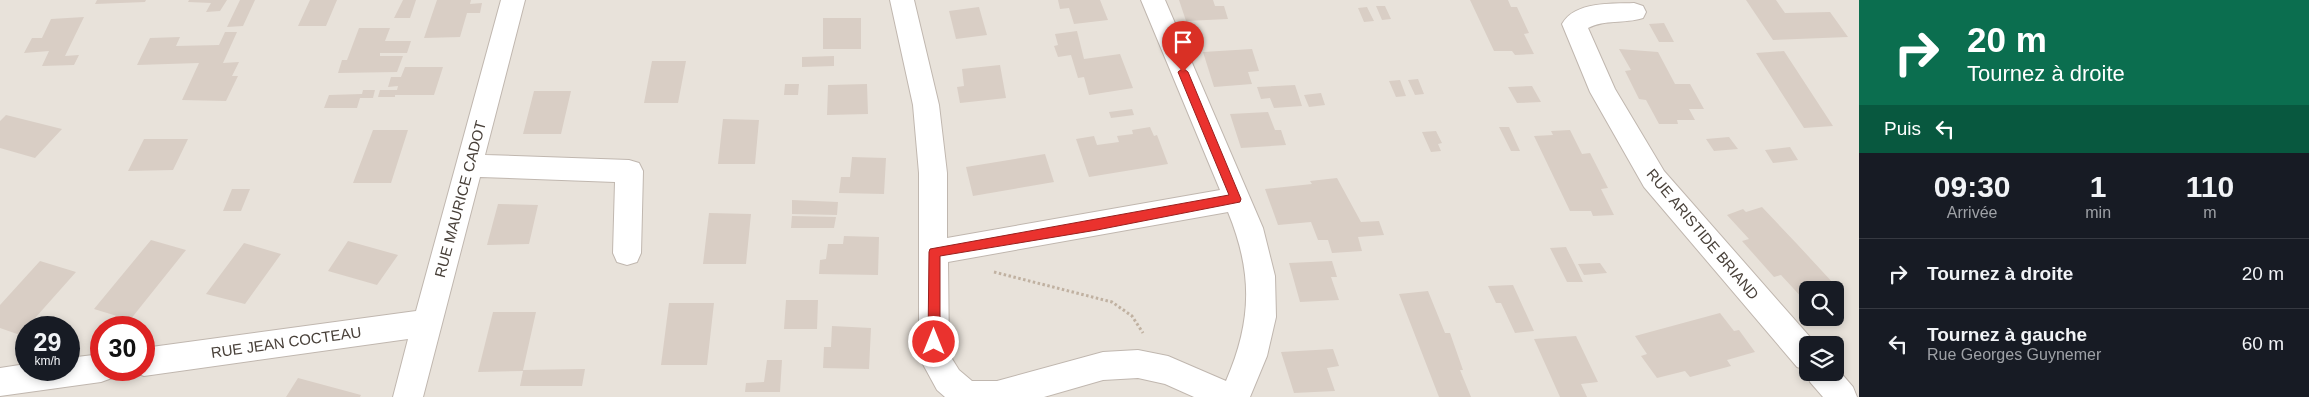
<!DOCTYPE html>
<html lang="fr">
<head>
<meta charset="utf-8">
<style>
	:root { --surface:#171b24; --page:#20242c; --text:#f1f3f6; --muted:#9ea1a6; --line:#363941 }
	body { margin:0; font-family:Helvetica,sans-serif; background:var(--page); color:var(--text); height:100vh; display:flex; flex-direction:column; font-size:19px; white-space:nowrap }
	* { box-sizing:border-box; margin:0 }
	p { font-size:16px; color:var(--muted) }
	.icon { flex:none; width:28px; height:28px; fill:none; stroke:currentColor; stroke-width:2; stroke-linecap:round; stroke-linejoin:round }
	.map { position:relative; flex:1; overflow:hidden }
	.details { display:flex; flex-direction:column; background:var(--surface); width:450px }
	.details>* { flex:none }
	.banner { background:#0b6e4f; color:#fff; overflow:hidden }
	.tools { position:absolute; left:1799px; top:281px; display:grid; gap:10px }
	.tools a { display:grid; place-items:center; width:45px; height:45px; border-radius:8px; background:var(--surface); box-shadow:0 2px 8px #0003; font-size:25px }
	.speed { position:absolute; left:15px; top:316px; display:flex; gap:10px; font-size:25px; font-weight:700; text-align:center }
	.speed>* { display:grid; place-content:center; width:65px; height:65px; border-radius:50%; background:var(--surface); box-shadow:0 2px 8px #0003; line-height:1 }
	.speed small { font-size:12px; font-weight:400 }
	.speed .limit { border:8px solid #d22; background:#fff; color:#111 }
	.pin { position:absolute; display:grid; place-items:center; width:42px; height:42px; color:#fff; margin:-51px -21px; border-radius:50% 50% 50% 0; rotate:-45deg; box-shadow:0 0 5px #0007 }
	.pin .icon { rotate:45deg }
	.me { position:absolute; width:55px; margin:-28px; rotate:0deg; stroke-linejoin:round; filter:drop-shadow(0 0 4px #0008) }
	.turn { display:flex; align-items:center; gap:18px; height:105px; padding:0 25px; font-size:22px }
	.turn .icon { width:65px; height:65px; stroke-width:2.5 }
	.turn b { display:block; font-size:35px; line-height:42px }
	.then { display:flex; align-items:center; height:48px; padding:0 25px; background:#0003; gap:10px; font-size:19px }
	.eta { display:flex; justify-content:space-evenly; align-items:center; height:85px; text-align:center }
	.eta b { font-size:30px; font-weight:700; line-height:35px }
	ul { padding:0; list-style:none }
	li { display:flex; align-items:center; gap:15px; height:70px; padding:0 25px; border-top:1px solid var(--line) }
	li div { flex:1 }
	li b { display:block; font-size:19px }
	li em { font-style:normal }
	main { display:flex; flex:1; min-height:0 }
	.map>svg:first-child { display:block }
	.residential { fill:#e8e2da; fill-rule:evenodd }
	.building { fill:#d9cec5 }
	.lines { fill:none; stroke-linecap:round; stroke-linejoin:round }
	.minor-casing { stroke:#c0b7af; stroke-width:2 }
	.path { stroke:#c0b1a1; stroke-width:3; stroke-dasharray:2.5 2.5; stroke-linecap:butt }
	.minor { fill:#fff; fill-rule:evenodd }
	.route { fill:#ea322e; stroke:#98201e }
	.labels { text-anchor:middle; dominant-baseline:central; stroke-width:4; stroke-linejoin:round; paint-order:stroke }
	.street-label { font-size:15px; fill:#49413a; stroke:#fff }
</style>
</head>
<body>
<main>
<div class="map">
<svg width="1859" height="397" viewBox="0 0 1859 397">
	<rect width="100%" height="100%" fill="#f5f1ec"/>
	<!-- residential -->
	<path class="residential" d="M0 0H1859V397H0ZM1808 290H1835V318H1808ZM26 328H69V370H26ZM101 328H144V370H101ZM1808 345H1835V372H1808Z"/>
	<!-- building -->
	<path class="building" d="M97 0H146L145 2 95 4Z
		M189 0H227L220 11 206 12 211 3 188 2Z
		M240 0H255L243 26 227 27Z
		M310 0H337L326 26H298Z
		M403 0H416L410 18H394Z
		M437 0H471L470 4 482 3 480 13H467L460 37 424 38Z
		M1058 0H1100L1108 20 1074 24 1069 8 1060 9Z
		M1179 0H1213L1215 6H1224L1228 19 1186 21Z
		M1470 0H1508L1511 7H1517L1529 33 1524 34 1534 54 1515 55 1512 51H1494Z
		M1746 0H1776L1785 13 1830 12 1848 37 1773 40Z
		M1376 6H1385L1391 19 1382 20Z
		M979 7 987 35 956 39 949 11Z
		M1367 7 1374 21 1364 22 1358 8Z
		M84 17 65 56 79 55 74 65 42 66 49 51 24 53 32 38H42L51 19Z
		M823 18H861V49H823Z
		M1664 23 1674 42H1659L1649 24Z
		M359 28H390L385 41H411L407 53H380V56H403L397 72 338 73 342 60H347Z
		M1077 31 1084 59 1120 54 1133 88 1089 95 1084 77 1078 78 1071 55 1058 57 1054 46 1058 45 1055 34Z
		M225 32H237L223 63 239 62 232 76H238L226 101 182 100 199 63 137 65 150 38 180 37 176 46 219 45Z
		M1252 49 1259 71 1248 72 1252 84 1214 87 1203 52Z
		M1619 49 1658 52 1675 84H1690L1704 109H1689L1695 120H1677L1678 124H1659L1646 100 1639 99 1625 71 1631 70Z
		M1784 51 1833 126 1804 128 1756 53Z
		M834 56V66L802 67V57Z
		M652 61H686L678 103H644Z
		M1000 65 1006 98 960 103 957 87 964 86 962 69Z
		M405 67H443L434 95H395V97H378L380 90H397L398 86 388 87 391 77H401Z
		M1418 79 1424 94 1415 95 1408 80Z
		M1400 80 1406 96 1396 97 1389 81Z
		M785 84H799L798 95H784Z
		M867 84 868 114 827 115 828 85Z
		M1295 85 1302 106 1274 108 1270 98 1261 99 1257 87Z
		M1532 86 1541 102 1517 103 1508 87Z
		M363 90H375L373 98H360L357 108H324L329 95 362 94Z
		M534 91H571L561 134H523Z
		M1321 93 1325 105 1309 107 1304 95Z
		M1132 109 1134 115 1111 118 1109 112Z
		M1268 112 1275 130H1281L1286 145 1241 148 1230 114Z
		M6 115 62 129 35 158 0 148V121Z
		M723 119 759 120 755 164H718Z
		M1150 127 1154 136 1157 135 1168 164 1089 177 1076 139 1094 136 1097 145 1119 142 1117 136 1133 134 1132 130Z
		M1499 127H1509L1520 151H1511Z
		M373 130H408L391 183H353Z
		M1570 130 1582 154 1590 153 1608 188 1601 189 1614 215 1593 216 1591 211H1570L1534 136 1553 135 1551 131Z
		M1436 131 1442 143 1438 144 1441 151 1431 152 1422 132Z
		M1729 137 1738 149 1714 151 1706 139Z
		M144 139H188L173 170 128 171Z
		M1790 147 1798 160 1773 163 1765 150Z
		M1045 154 1054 182 973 196 966 167Z
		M852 157 886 158 884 194 839 193 841 177H850Z
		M1337 178 1361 222 1379 221 1384 235 1358 237 1362 251 1332 253 1328 240H1318L1311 222 1278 225 1265 189 1312 184 1310 181Z
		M232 189H250L241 211H223Z
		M792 200 838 202 837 215 792 214Z
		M498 204 538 205 529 244 487 245Z
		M1762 207 1797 244 1834 284 1819 290H1808V299L1804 300 1781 275 1774 277 1742 241 1749 239 1727 215 1743 209 1746 212Z
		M709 213 751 214 746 264H703Z
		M792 216 836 217 834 228H791Z
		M844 236 879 237 878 275 819 274 820 260 826 259 828 244H843Z
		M151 240 186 250 130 320 94 309Z
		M348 241 398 255 377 285 328 271Z
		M244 243 281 254 245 304 206 294Z
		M1566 247 1575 265 1583 282H1567L1550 248Z
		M40 261 76 272 20 335 0 328V305Z
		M1332 261 1337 277H1331L1339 300 1300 302 1289 263Z
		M1600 263 1607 273 1584 275 1578 264Z
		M1513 285 1534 331 1515 333 1501 303H1496L1488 286Z
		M1428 291 1445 333H1450L1463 370H1460L1471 397H1439L1399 294Z
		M786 300H818L817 329H784Z
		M669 303H714L707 365H661Z
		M493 312H536L523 370 585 369 582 386H520L523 371 478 372Z
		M1720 313 1734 331 1739 330 1755 352 1727 360 1731 366 1690 377 1685 371 1657 378 1641 356 1647 354 1635 336Z
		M832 326 871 328 869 369 823 368 824 347H831Z
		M1576 336 1598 382 1581 384 1587 397H1560L1534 339Z
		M1333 349 1339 366 1327 368 1335 391 1294 393 1281 352Z
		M767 360H782L780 392H745L746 383 764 382Z
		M298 378 361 395 360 397H286Z"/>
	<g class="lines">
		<!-- minor casing -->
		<g class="minor-casing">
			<path id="minor" d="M501 0H525L485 155 629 160 639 163 643 171 641 253 637 262 627 265 617 262 613 253 615 182 480 177 423 397H393L408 339 144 376 133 372 132 370H144V348L416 311Z
				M890 0H914L939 105 947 173V238L1220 190 1141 0H1165L1263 228 1275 276 1276 317 1267 356 1250 397H1194L1165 384 1138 378 1103 380 1044 397H945L937 390 919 357V173L913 105ZM1228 212C1253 273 1252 321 1226 381L1168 356 1138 350 1103 352 997 381H972L959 370 949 354 948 262Z
				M1634 3 1643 6 1646 12 1643 18C1624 24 1605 19 1588 28L1615 89 1664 171 1817 345H1808V372H1835V366L1853 387 1857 397H1823L1810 382 1806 370 1797 367 1644 187 1590 92 1562 24C1575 1 1611 4 1634 3Z
				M101 354V370H115L112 378 101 382 0 396V368L26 364V370H69V358Z"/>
		</g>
		<!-- path -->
		<path class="path" d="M994 272 1112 302 1132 316 1143 333"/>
		<!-- minor -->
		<use href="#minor" class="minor"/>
	</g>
	<!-- route -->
	<path class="route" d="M1183 68 1188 72 1241 199 1240 202 1097 230 940 256V342L939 346 934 347 930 346 928 342 929 252 930 249 1229 195 1178 72Z"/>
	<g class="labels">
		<!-- street labels -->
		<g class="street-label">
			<text transform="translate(460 199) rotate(-75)">RUE MAURICE CADOT</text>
			<text transform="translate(1703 234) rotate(50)">RUE ARISTIDE BRIAND</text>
			<text transform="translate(286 342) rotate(-8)">RUE JEAN COCTEAU</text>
		</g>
	</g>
</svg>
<div class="tools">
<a><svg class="icon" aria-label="search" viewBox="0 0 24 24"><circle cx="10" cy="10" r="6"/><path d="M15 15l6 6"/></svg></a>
<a><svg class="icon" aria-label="layers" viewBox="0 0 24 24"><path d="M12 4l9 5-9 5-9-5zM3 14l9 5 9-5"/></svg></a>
</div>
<div class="speed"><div>29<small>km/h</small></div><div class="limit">30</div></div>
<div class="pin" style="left:1183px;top:72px;background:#d93025"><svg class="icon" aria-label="arrive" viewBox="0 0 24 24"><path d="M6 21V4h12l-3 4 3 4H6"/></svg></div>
<svg class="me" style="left:934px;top:342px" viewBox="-20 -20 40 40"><circle r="17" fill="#ea322e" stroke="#fff" stroke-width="3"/><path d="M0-11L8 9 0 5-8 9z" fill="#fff"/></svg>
</div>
<section class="details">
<div class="banner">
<div class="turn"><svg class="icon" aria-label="right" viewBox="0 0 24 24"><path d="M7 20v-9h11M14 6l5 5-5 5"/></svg><div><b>20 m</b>Tournez à droite</div></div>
<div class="then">Puis<svg class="icon" aria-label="left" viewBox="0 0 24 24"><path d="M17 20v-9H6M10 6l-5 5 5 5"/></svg></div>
</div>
<div class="eta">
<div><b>09:30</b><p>Arrivée</p></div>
<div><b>1</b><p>min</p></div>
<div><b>110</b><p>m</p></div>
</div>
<ul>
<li><svg class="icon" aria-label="right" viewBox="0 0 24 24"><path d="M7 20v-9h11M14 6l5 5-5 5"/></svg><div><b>Tournez à droite</b></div><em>20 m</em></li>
<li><svg class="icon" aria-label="left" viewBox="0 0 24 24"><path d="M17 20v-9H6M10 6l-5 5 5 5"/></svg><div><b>Tournez à gauche</b><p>Rue Georges Guynemer</p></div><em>60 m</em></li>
</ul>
</section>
</main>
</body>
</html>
